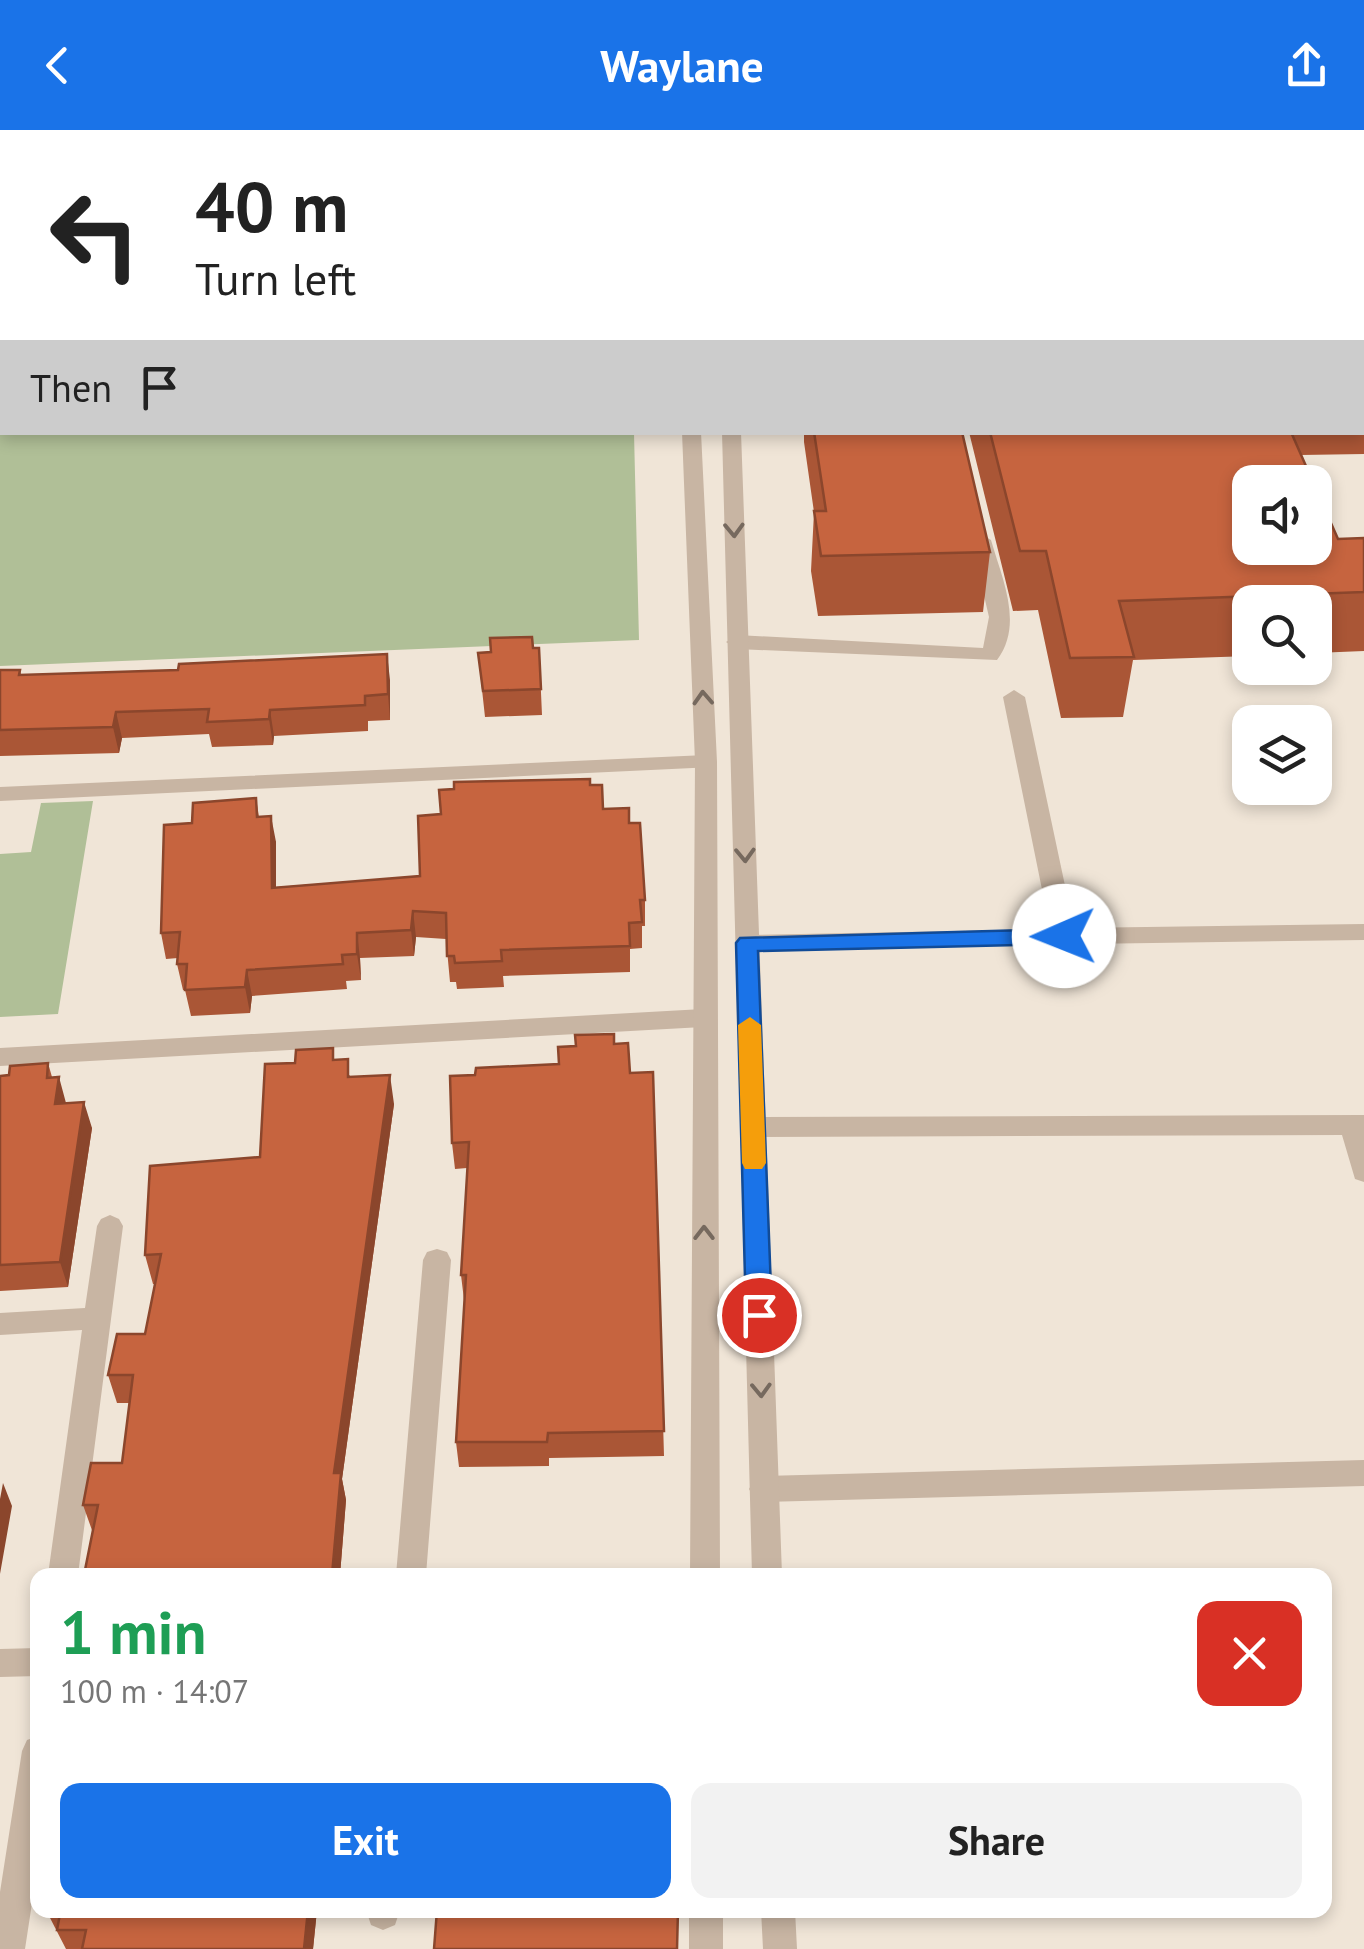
<!DOCTYPE html>
<html lang="en">
<head>
<meta charset="utf-8">
<style>
	:root { --surface:#fff; --page:#f2f2f2; --text:#222; --muted:#767676; --accent:#1a73e8 }
	body { margin:0; font-family:"PT Sans",sans-serif; background:var(--page); color:var(--text); height:100vh; display:flex; flex-direction:column; font-size:38px; white-space:nowrap }
	* { box-sizing:border-box; margin:0 }
	p { font-size:32px; color:var(--muted) }
	.icon { flex:none; width:55px; height:55px; fill:none; stroke:currentColor; stroke-width:2; stroke-linecap:round; stroke-linejoin:round }
	.map { position:relative; flex:1; overflow:hidden }
	.panel { position:absolute; left:30px; top:1438px; width:1302px; height:350px; display:flex; flex-direction:column; background:var(--surface); border-radius:20px; box-shadow:0 5px 15px #0003 }
	.panel>* { flex:none }
	.hud { position:absolute; left:0px; top:0px; width:1365px; height:305px; box-shadow:0 5px 15px #0003; background:#fff; color:var(--text); overflow:hidden }
	.tools { position:absolute; left:1232px; top:335px; display:grid; gap:20px }
	.tools a { display:grid; place-items:center; width:100px; height:100px; border-radius:20px; background:var(--surface); box-shadow:0 5px 15px #0003; font-size:50px }
	.pin { position:absolute; display:grid; place-items:center; width:85px; height:85px; color:#fff; margin:-42px; border:5px solid #fff; border-radius:50%; box-shadow:0 2px 10px #0007 }
	.me { position:absolute; width:110px; margin:-55px; rotate:269deg; stroke-linejoin:round; filter:drop-shadow(0 0 8px #0008) }
	.turn { display:flex; align-items:center; gap:35px; height:210px; padding:0 30px; font-size:45px }
	.turn .icon { width:130px; height:130px; stroke-width:2.5 }
	.turn b { display:block; font-size:70px; line-height:85px }
	.then { display:flex; align-items:center; height:95px; padding:0 30px; background:#0003; gap:20px; font-size:38px }
	.round { display:grid; place-items:center; flex:none; width:105px; height:105px; border-radius:20px; background:var(--page) }
	.summary { display:flex; align-items:center; justify-content:space-between; height:170px; padding:0 30px }
	h1 { font-size:60px; font-weight:700; line-height:75px; color:#1e9e55 }
	.action { display:flex; gap:20px; margin-top:auto; padding:20px 30px }
	.action a { flex:1; height:115px; border-radius:20px; background:var(--accent); color:#fff; font-size:40px; font-weight:700; line-height:115px; text-align:center }
	.action a+a { background:var(--page); color:var(--text) }
	header { display:flex; justify-content:space-between; align-items:center; height:130px; padding:0 30px; background:var(--accent); color:#fff; font-size:45px; font-weight:700 }
	.map>svg:first-child { display:block }
	.green { fill:#b0bf97 }
	.lines { fill:none; stroke-linecap:round; stroke-linejoin:round }
	.service { fill:#c8b5a3; fill-rule:evenodd }
	.minor { fill:#c8b5a3; fill-rule:evenodd }
	.tertiary { fill:#c8b5a3; fill-rule:evenodd }
	.wall { fill:#aa5636 }
	.shaded-wall { fill:#8b462c }
	.building { fill:#c6643f; stroke:#8b462c; stroke-width:2.5 }
	.oneway { stroke:#76695e }
	.route { fill:#1a73e8; stroke:#114b97; stroke-width:2.5 }
	.slow { fill:#f59e0b }
</style>
</head>
<body>
<header><svg class="icon" aria-label="back" viewBox="0 0 24 24"><path d="M15 5l-7 7 7 7"/></svg>Waylane<svg class="icon" aria-label="share" viewBox="0 0 24 24"><path d="M12 15V3M7 8l5-5 5 5M5 13v7h14v-7"/></svg></header>
<div class="map">
<svg width="1364" height="1819" viewBox="0 0 1364 1819">
	<rect width="100%" height="100%" fill="#f0e5d7"/>
	<!-- green -->
	<path class="green" d="M0 0H627L2 2V302L634 303 639 510 0 536Z
		M93 671 58 884 0 887V724L31 722 41 673Z"/>
	<g class="lines">
		<!-- service -->
		<path class="service" d="M981 404 991 410C1002 449 1024 494 997 530L737 519 726 512 737 505 983 518 989 487 971 410Z"/>
		<!-- minor -->
		<path class="minor" d="M1014 560 1025 567 1074 798 1364 794V810L738 819 735 813 747 805 1050 799 1003 567Z
			M706 625 717 632 714 637 0 671V657Z
			M703 879 712 882 715 888 712 894 703 897 0 936V918Z
			M1364 985V1052L1355 1049 1342 1005 753 1007 744 1004 740 997 744 990 753 987Z
			M110 1085 119 1089 123 1096 78 1445H48L82 1200 0 1205V1183L85 1178 97 1096 101 1089Z
			M437 1119 447 1122 451 1130 426 1445H396L423 1130 427 1122Z
			M1364 1330V1356L764 1372 754 1368 749 1359 754 1350 764 1346Z
			M38 1518V1546L0 1547V1519Z
			M38 1606V1734L25 1819H0V1762L22 1621 27 1610Z
			M366 1780H400L395 1795 383 1800 371 1795Z"/>
		<!-- tertiary -->
		<path class="tertiary" d="M669 0H685L686 2H670Z
			M703 0H719V2H703Z
			M682 302H701L717 632 720 1445H690L695 632Z
			M722 302H741L782 1445H752Z
			M689 1780H723V1819H689Z
			M761 1780H795L797 1819H763Z"/>
	</g>
	<!-- wall -->
	<path class="wall" d="M784 0H907L908 2H784Z
		M950 0H1094L1095 2H950Z
		M1203 0H1364V130H1362V2H1204Z
		M1362 178H1364V324L1301 325 1338 409 1364 408V521L1315 523V472H1250V526L1133 530 1123 587 1061 588 1038 480 1013 481 969 302H1362Z
		M804 302H962L990 422 983 482 818 486 811 441 814 382 804 312Z
		M539 518 542 585 485 587 478 523Z
		M0 540H20L21 545 390 550V590L368 591V601L274 606 273 615 212 617 209 604 122 608 119 623 0 626Z
		M591 655 603 679 629 693 645 770V796H642V818L630 819V842L503 846 504 857 457 859 456 852H450L446 809 416 807 414 826 360 828 361 850 346 851 347 859 252 866 250 883 191 886 185 860H183L177 834 178 828 166 829 161 803 192 693 256 668 259 687 276 712V757L420 746 441 684Z
		M614 914 630 943 653 942 664 1326 549 1328V1336L459 1337 456 1312 465 1170H464L461 1145 467 1038 455 1039 452 1013 475 945 559 934Z
		M335 930 351 947 394 974 342 1349 346 1370 340 1445H84L93 1403 83 1375 122 1333 129 1273H117L108 1245 145 1204 155 1154H153L145 1125 260 1027Z
		M48 933 52 947 66 974 92 998 68 1157 0 1161V946L9 945Z
		M317 1780 313 1819H66L48 1784Z"/>
	<!-- shaded-wall -->
	<path class="shaded-wall" d="M387 524 390 550V590L388 564Z
		M270 580 274 606 273 615 269 589Z
		M116 582 122 608 119 623 113 597Z
		M271 686 276 712V783L272 758Z
		M413 781 416 807 414 826 411 800Z
		M357 803 360 828 361 850 357 824Z
		M247 840 252 866 250 883 245 857Z
		M390 945 394 974 342 1349 346 1370 340 1445H332L334 1343Z
		M59 947 66 973 63 1000 55 974Z
		M84 972 92 998 68 1157 60 1132Z
		M3 1353 12 1376 0 1444V1369Z
		M308 1780H317L313 1819H304Z"/>
	<!-- building -->
	<path class="building" d="M816 0H907L908 2H816Z
		M1003 0H1094L1095 2H1004Z
		M1238 0H1364V63H1362V2H1239Z
		M1362 178H1364V266H1362Z
		M814 302H962L990 422 821 426 814 381H826Z
		M990 302H1291L1313 352H1250V418H1315V357L1338 409 1364 408V462L1119 471 1134 527 1070 528 1046 421H1020Z
		M532 507 533 518H539L541 559 483 561 478 523 491 522 490 508Z
		M387 524 388 564 365 566V575L270 580 269 589 207 592 209 579 116 582 113 597 0 600V540H20L19 545 178 540 179 534Z
		M590 649V655H602L603 679 629 678V693H640L645 770H640L642 792 629 793 630 816 501 820 502 831 455 833 454 826H447L446 783 413 781 411 800 357 803V824L342 825 343 834 247 840 245 857 185 860 187 834H177L180 802 161 803 164 695 192 693 193 673 256 668 257 687 271 686 272 758 420 746 418 686 441 684 439 660 454 659V652Z
		M614 904V914L628 913 630 943 653 942 664 1301 548 1303 547 1312H456L466 1145H461L469 1012 452 1013 450 946 475 945 476 938 559 934 558 917 576 916 575 905Z
		M333 918V930L348 929V947L390 945 334 1343H341L332 1445H84L98 1375H83L91 1333H122L133 1245H108L117 1204H145L161 1124 145 1125 150 1036 260 1027 265 934 295 933 296 920Z
		M48 933 47 948 59 947 55 974 84 972 60 1132 0 1135V946L9 945 10 936Z
		M49 1780H308L304 1819H82L86 1800H57L60 1784H48Z
		M437 1780H678L677 1819H434Z"/>
	<!-- one-way arrows -->
	<defs><path id="oneway-chevron" d="M-2-3.5L2.5 0L-2 3.5" fill="none" stroke-width="1.6" stroke-linecap="round" stroke-linejoin="round" transform="scale(2.5)"/></defs>
	<g class="oneway">
		<use href="#oneway-chevron" transform="translate(734 400) rotate(88)"/>
		<use href="#oneway-chevron" transform="translate(703 568) rotate(-93)"/>
		<use href="#oneway-chevron" transform="translate(745 725) rotate(88)"/>
		<use href="#oneway-chevron" transform="translate(704 1103) rotate(-90)"/>
		<use href="#oneway-chevron" transform="translate(761 1260) rotate(88)"/>
	</g>
	<!-- route -->
	<path class="route" d="M1064 799 1075 806 1064 814 758 821 772 1185 768 1192H750L746 1185 736 813 740 808Z"/>
	<!-- slow -->
	<path class="slow" d="M750 887 761 895 766 1033 762 1039H745L742 1033 738 895Z"/>
</svg>
<div class="tools">
<a><svg class="icon" aria-label="sound" viewBox="0 0 24 24"><path d="M4 9h4l5-4v14l-5-4H4zM17 9q2 3 0 6"/></svg></a>
<a><svg class="icon" aria-label="search" viewBox="0 0 24 24"><circle cx="10" cy="10" r="6"/><path d="M15 15l6 6"/></svg></a>
<a><svg class="icon" aria-label="layers" viewBox="0 0 24 24"><path d="M12 4l9 5-9 5-9-5zM3 14l9 5 9-5"/></svg></a>
</div>
<div class="pin" style="left:759px;top:1185px;background:#d93025"><svg class="icon" aria-label="arrive" viewBox="0 0 24 24"><path d="M6 21V4h12l-3 4 3 4H6"/></svg></div>
<svg class="me" style="left:1064px;top:806px" viewBox="-20 -20 40 40"><circle r="19" fill="#fff"/><path d="M0-13L10 11 0 6-10 11z" fill="#1a73e8"/></svg>
<div class="hud">
<div class="turn"><svg class="icon" aria-label="left" viewBox="0 0 24 24"><path d="M17 20v-9H6M10 6l-5 5 5 5"/></svg><div><b>40 m</b>Turn left</div></div>
<div class="then">Then<svg class="icon" aria-label="arrive" viewBox="0 0 24 24"><path d="M6 21V4h12l-3 4 3 4H6"/></svg></div>
</div>
<section class="panel">
<div class="summary"><div><h1>1 min</h1><p>100 m · 14:07</p></div><a class="round" style="background:#d93025;color:#fff"><svg class="icon" aria-label="close" viewBox="0 0 24 24"><path d="M6 6l12 12M18 6L6 18"/></svg></a></div>
<div class="action"><a>Exit</a><a>Share</a></div>
</section>
</div>
</body>
</html>
